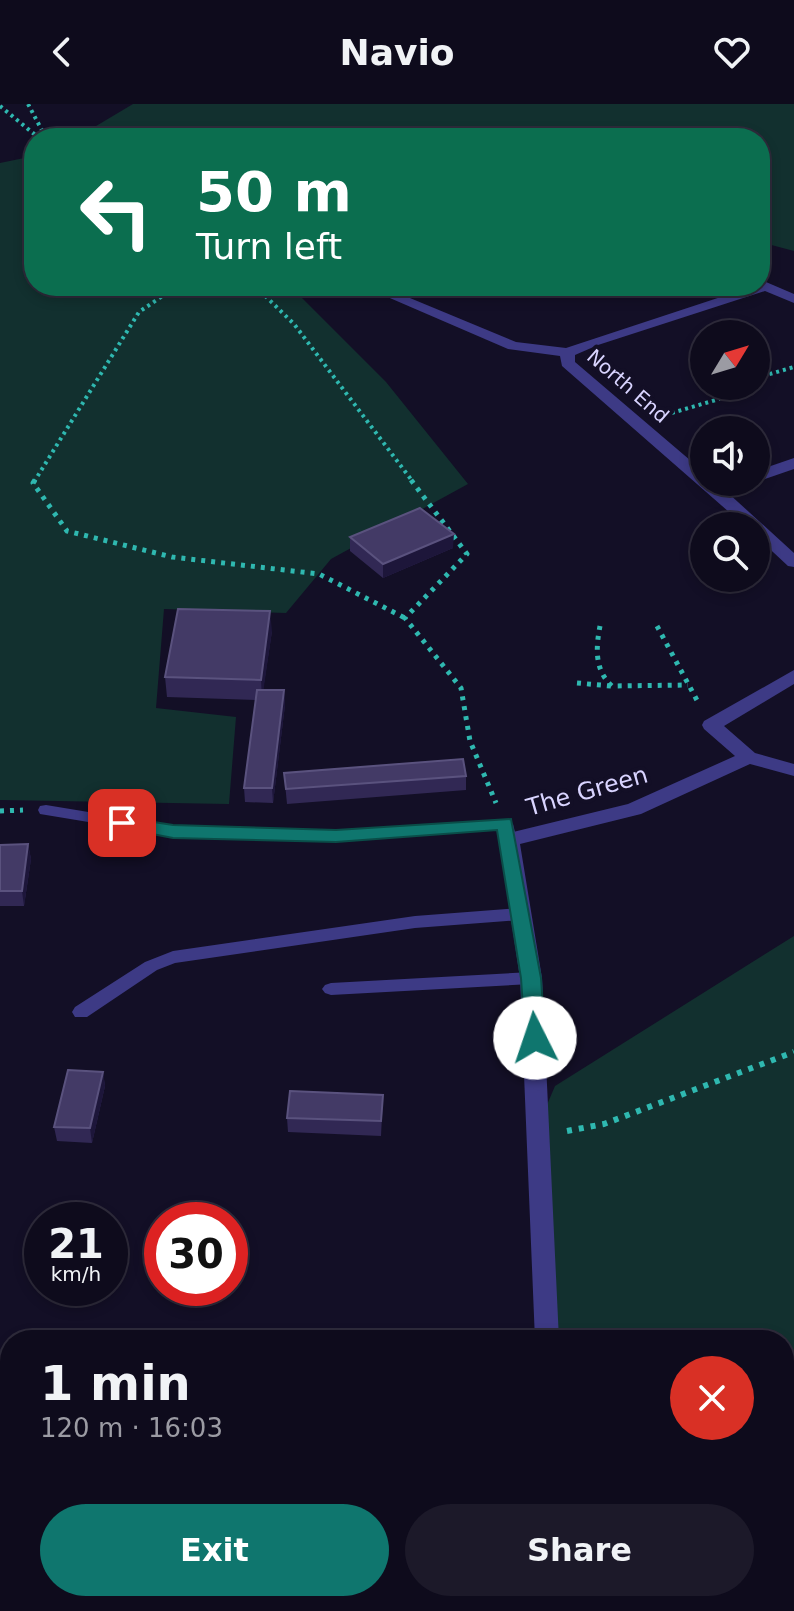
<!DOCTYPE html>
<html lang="en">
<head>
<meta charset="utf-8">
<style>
	:root { --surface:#0e0b1c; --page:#1c1929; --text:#f1f3f6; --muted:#9b9ba3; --line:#2e2b3b; --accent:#0f766e }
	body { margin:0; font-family:"DejaVu Sans",sans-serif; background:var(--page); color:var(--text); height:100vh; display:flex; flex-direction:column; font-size:30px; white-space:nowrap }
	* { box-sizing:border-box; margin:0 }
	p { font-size:26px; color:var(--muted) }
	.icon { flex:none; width:44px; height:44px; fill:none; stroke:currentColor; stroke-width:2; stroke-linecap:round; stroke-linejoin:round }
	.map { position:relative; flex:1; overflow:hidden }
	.sheet { position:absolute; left:0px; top:1226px; width:794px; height:282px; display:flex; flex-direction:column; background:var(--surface); border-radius:32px 32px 0 0; box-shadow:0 4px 12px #0003,0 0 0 2px var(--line) }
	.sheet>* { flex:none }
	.banner { position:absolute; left:24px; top:24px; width:746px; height:168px; border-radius:32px; box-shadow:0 4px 12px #0003,0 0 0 2px var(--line); background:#0b6e4f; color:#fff; overflow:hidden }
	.needle { width:52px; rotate:52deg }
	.buttons { position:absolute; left:690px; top:216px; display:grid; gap:16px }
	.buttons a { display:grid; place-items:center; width:80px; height:80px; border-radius:50%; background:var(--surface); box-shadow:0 4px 12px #0003,0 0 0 2px var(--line); font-size:40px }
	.speed { position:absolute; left:24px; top:1098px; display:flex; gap:16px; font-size:40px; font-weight:700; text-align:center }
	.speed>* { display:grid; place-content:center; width:104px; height:104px; border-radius:50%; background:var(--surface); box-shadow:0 4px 12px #0003,0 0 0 2px var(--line); line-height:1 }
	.speed small { font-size:20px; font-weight:400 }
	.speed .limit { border:12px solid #d22; background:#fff; color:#111 }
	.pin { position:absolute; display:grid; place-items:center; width:68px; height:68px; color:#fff; margin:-34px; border-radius:16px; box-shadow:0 4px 12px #0006 }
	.me { position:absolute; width:88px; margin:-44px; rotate:356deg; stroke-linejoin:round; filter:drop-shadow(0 0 6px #0008) }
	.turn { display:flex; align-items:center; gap:28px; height:168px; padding:0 40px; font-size:36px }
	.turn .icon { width:104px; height:104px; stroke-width:2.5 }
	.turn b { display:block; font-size:56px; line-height:68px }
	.round { display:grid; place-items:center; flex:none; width:84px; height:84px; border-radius:42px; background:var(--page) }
	.overview { display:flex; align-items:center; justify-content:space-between; height:136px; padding:0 40px }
	h1 { font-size:48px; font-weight:700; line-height:60px }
	.primary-button { display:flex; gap:16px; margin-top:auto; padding:16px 40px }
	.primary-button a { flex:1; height:92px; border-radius:48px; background:var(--accent); color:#fff; font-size:32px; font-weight:700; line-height:92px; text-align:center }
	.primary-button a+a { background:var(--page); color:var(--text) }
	header { display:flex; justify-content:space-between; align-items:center; height:104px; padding:0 40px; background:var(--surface); font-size:36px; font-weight:700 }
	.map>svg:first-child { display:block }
	.green { fill:#12302f }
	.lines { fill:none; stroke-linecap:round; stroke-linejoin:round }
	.path-far2 { stroke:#2fb8b0; stroke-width:4; stroke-dasharray:3 4; stroke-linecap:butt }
	.path-far1 { stroke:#2fb8b0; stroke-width:5; stroke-dasharray:4 6; stroke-linecap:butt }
	.path { stroke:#2fb8b0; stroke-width:6; stroke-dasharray:5 7; stroke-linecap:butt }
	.service { fill:#3d3a85; fill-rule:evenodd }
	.minor { fill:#3d3a85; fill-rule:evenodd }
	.wall { fill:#312854 }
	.shaded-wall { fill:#1d163a }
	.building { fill:#433a66; stroke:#5a527e; stroke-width:2 }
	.route { fill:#0f766e; stroke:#0a4d48; stroke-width:2 }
	.labels { text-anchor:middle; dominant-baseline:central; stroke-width:8; stroke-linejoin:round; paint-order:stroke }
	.far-street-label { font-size:20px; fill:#d9d4ff; stroke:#130f26 }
	.street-label { font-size:24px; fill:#d9d4ff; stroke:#130f26 }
</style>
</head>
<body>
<header><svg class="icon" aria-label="back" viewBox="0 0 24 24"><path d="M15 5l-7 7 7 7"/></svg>Navio<svg class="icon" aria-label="heart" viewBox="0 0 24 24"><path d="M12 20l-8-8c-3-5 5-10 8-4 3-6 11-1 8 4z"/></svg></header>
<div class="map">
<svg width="794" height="1507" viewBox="0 0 794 1507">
	<rect width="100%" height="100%" fill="#130f26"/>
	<!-- green -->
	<path class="green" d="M133 0H794V147L760 138V34H76Z
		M34 52V182H290L386 278 468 380 331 455 286 509 164 505 156 604 236 613 229 700 0 696V59Z
		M794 832V1507H102L105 1498H784V1236H541L532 1036 555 982Z"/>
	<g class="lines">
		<!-- path-far2 -->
		<path class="path-far2" d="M28 0 46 34
			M0 2 39 34
			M255 182 294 220 413 378
			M756 274 794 263
			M665 311 719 295 731 282
			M34 378 139 208 177 182"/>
		<!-- path-far1 -->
		<path class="path-far1" d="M35 376 33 379 67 427 172 453 319 470 405 514
			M411 376 467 450 405 514 461 584 470 637 496 699
			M600 522C596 543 594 566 612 582L688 581
			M657 522 699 600
			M577 579 611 582
			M0 707 23 706"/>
		<!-- path -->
		<path class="path" d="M567 1027 604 1020 794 948"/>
		<!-- service -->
		<path class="service" d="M46 701 173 722 336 727 505 715 513 720 517 736 515 740H503L499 726 336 737 173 732 40 710 38 706 40 702Z
			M521 804 529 810 521 816 415 824 175 859 157 866 87 913H75L72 908 75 903 145 858 173 847 415 812Z
			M531 868 537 870 539 874 537 878 531 880 331 891 325 889 322 885 325 881 331 879Z"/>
		<!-- minor -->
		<path class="minor" d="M766 178 794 190V199L765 187 598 241 575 251V258L704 368V378L718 381 749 378 727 388 794 449V463L788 462 756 432V422H745L562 262 560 252 508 245 362 182H381L516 238 566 244Z
			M794 354V365L756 378V367Z
			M794 566V580L724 622 755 649 794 660V672L750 660 641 710 520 740 542 874 559 1236H535L520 874 499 736 509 729 628 700 735 652 704 625 702 621 704 617Z
			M537 1498H565V1507H537Z"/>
	</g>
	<!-- wall -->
	<path class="wall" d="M350 433 453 444 383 474 350 447Z
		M272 527 263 586H284L285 601 273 699 245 698 244 684 256 596 167 593 165 573Z
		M284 669 466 672V686L287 700Z
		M28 740 31 755 24 802H0V741Z
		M103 968 105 982 92 1039 57 1037 54 1023Z
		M383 991 381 1032 288 1028 287 1014Z"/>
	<!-- shaded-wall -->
	<path class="shaded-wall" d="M454 430 453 444 383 474V460Z
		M270 507 272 527 262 596 261 576Z
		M284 586 285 601 273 699 272 684Z
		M28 740 31 755 24 802 22 787Z
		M103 968 105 982 92 1039 90 1024Z"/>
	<!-- building -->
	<path class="building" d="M420 404 454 430 383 460 350 433Z
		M178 505 270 507 261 576 165 573Z
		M257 586H284L272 684H244Z
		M463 655 466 672 286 685 284 669Z
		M28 740 22 787H0V741Z
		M68 966 103 968 90 1024 54 1023Z
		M290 987 383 991 381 1017 287 1014Z"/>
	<!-- route -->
	<path class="route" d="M122 713 173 721 336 726 511 715 541 874 545 934 542 939H528L525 934 521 874 497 726 336 738 173 734 116 723 113 719Z"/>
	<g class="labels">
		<!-- far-street labels -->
		<g class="far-street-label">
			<text transform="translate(628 282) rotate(41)">North End</text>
		</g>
		<!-- street labels -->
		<g class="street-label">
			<text transform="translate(587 687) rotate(-16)">The Green</text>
		</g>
	</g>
</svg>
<div class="buttons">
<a><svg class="needle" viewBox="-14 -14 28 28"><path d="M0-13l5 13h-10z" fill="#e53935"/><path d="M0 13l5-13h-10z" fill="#9b9ba3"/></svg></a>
<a><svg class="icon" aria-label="sound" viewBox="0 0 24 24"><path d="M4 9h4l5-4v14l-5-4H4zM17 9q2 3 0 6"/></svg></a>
<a><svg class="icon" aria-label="search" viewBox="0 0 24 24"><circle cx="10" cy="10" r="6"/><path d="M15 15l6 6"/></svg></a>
</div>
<div class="speed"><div>21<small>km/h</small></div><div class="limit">30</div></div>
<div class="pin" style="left:122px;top:719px;background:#d93025"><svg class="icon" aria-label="arrive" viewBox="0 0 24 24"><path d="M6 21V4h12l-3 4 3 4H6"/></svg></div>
<svg class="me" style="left:535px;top:934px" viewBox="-20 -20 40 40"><circle r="19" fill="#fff"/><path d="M0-13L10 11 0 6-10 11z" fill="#0f766e"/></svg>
<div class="banner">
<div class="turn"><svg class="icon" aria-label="left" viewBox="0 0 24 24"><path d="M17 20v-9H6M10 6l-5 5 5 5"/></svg><div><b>50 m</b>Turn left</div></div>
</div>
<section class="sheet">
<div class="overview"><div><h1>1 min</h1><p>120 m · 16:03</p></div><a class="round" style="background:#d93025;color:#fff"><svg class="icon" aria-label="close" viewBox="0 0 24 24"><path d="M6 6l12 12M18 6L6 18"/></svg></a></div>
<div class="primary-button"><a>Exit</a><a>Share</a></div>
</section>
</div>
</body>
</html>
